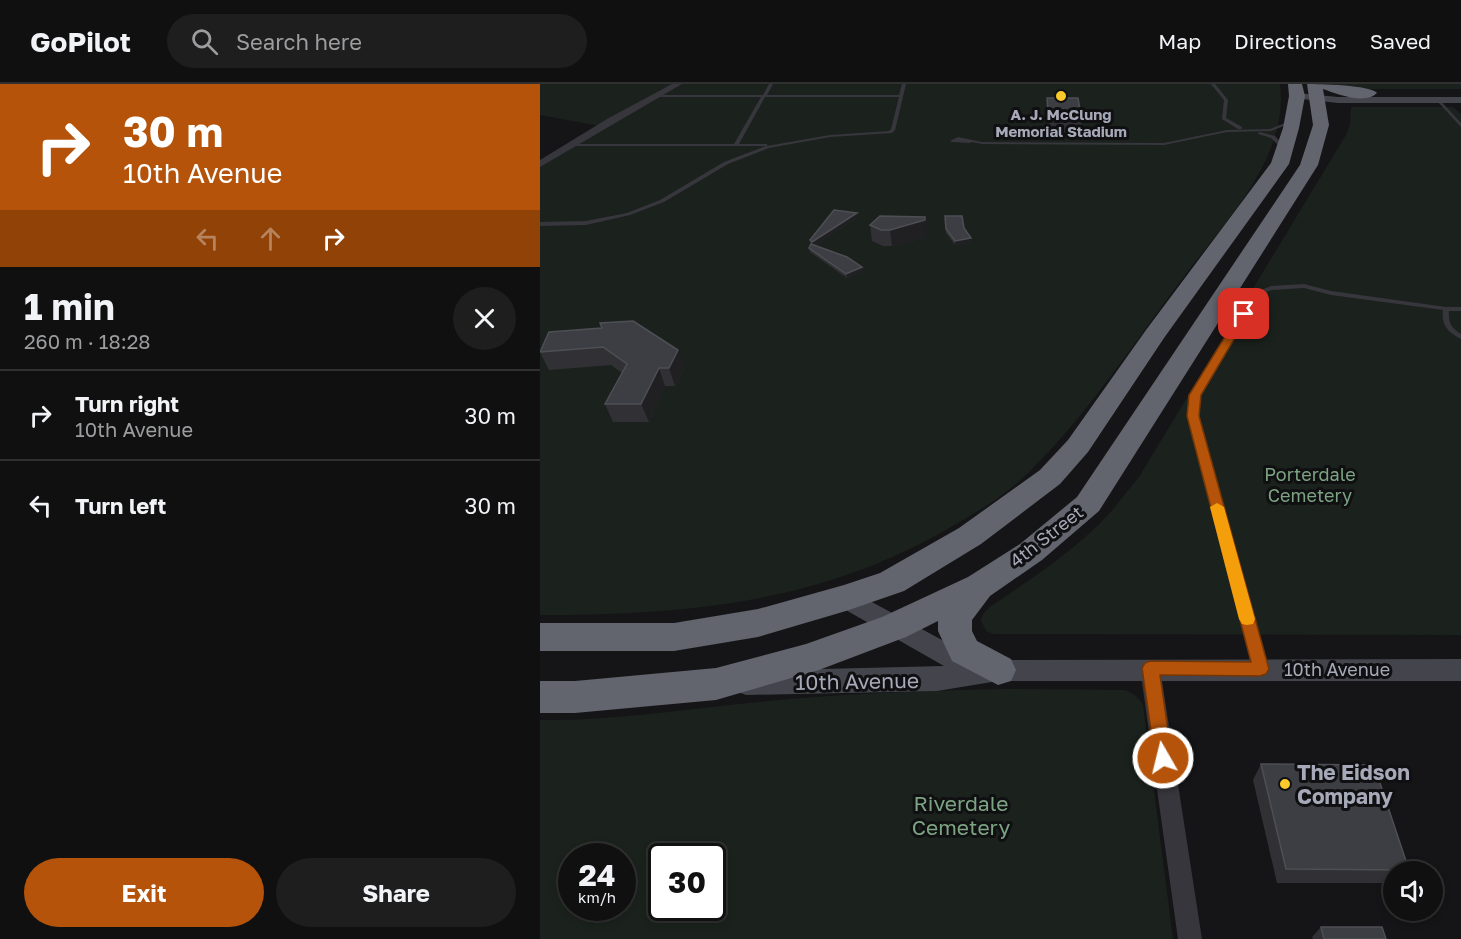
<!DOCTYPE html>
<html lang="en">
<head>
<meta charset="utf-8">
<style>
	:root { --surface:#101011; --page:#1e1e1f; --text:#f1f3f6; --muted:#9c9d9f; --line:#303031; --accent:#b45309 }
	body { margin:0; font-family:"Golos Text",sans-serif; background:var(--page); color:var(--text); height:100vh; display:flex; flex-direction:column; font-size:22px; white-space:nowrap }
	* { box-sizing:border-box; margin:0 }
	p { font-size:20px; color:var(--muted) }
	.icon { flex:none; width:33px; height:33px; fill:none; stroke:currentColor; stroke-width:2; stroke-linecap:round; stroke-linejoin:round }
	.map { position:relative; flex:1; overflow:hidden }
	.panel { display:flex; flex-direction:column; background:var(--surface); width:540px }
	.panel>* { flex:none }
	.top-card { background:#b45309; color:#fff; overflow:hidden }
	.controls { position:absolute; left:843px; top:777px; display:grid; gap:12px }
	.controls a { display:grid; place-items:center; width:60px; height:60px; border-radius:50%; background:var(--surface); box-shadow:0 3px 9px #0003,0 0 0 2px var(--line); font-size:30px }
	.speed { position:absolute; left:18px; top:759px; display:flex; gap:12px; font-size:30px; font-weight:700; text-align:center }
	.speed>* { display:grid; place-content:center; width:78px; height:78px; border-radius:50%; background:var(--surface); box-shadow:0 3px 9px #0003,0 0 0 2px var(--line); line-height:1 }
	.speed small { font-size:15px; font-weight:400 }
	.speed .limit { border:3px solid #111; border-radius:9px; background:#fff; color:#111 }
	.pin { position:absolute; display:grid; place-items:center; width:51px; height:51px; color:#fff; margin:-26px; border-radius:12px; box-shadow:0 3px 9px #0006 }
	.me { position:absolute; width:66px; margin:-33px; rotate:352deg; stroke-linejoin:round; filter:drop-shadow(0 0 4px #0008) }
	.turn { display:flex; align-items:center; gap:21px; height:126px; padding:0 24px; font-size:27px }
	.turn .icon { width:78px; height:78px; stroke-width:2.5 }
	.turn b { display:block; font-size:42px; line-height:51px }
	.lanes { display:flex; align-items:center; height:57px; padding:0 24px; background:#0003; justify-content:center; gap:30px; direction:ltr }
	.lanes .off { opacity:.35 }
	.round { display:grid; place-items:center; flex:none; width:63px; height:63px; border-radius:32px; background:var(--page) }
	.overview { display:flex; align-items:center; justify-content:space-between; height:102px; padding:0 24px }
	h1 { font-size:36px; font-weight:700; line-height:45px }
	.action { display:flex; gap:12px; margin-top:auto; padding:12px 24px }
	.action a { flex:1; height:69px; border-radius:36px; background:var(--accent); color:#fff; font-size:24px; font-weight:700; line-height:69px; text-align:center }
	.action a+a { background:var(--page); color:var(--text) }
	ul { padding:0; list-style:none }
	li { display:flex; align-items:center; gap:18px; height:90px; padding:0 24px; border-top:2px solid var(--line) }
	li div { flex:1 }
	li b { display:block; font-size:22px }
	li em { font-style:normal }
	header { display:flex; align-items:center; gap:36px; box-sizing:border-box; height:84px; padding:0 30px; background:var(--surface); border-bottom:2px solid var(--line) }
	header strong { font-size:28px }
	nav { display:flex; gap:33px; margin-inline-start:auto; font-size:21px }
	.search { width:420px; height:54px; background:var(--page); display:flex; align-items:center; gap:15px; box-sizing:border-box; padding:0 21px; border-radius:33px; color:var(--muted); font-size:22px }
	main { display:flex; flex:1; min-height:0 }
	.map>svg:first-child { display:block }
	.green { fill:#1b221d; fill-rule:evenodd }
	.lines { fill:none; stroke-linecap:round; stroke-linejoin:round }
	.lane { fill:#36363c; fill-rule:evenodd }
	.street { fill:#36363c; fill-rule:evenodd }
	.secondary { fill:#44454c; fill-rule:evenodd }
	.highway { fill:#62646e; fill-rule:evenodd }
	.wall { fill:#313135 }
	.shaded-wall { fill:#202023 }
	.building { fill:#3d3e43; stroke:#4e4f55; stroke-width:1.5 }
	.route { fill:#b45309; stroke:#753606; stroke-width:1.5 }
	.slow { fill:#f59e0b }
	.poi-dot { fill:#faca2b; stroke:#101012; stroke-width:2 }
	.labels { text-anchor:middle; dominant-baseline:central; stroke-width:6; stroke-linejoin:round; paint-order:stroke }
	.far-poi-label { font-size:15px; font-weight:bold; fill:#a6aab8; stroke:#101012 }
	.park-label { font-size:18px; fill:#7ca483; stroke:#101012 }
	.street-label { font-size:18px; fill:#a6aab8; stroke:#101012 }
	.near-street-label { font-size:21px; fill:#a6aab8; stroke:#101012 }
	.near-poi-label { font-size:21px; font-weight:bold; fill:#a6aab8; stroke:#101012; text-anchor:start }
	.near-park-label { font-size:21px; fill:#7ca483; stroke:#101012 }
</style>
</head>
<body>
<header>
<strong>GoPilot</strong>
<div class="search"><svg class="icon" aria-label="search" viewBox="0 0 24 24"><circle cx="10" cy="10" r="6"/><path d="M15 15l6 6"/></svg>Search here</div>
<nav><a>Map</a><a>Directions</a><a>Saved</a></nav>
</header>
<main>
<section class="panel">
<div class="top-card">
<div class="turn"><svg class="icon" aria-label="right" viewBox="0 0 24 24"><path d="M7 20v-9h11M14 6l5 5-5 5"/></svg><div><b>30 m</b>10th Avenue</div></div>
<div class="lanes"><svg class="icon off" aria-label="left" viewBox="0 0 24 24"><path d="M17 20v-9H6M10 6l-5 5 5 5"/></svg><svg class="icon off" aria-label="ahead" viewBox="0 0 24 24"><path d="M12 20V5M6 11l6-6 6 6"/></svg><svg class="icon" aria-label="right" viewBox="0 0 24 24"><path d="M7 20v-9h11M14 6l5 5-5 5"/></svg></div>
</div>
<div class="overview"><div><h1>1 min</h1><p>260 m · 18:28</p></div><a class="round"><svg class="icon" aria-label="close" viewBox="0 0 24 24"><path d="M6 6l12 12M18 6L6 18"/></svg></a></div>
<ul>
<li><svg class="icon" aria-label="right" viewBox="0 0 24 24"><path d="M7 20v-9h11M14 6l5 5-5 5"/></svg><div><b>Turn right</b><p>10th Avenue</p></div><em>30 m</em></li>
<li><svg class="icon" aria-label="left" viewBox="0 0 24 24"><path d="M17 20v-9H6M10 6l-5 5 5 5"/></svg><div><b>Turn left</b></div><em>30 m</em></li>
</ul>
<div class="action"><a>Exit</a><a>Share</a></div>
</section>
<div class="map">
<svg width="921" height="855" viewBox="0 0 921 855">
	<rect width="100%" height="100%" fill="#151517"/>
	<!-- green -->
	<path class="green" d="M0 0H740C749 73 686 136 645 191 595 257 546 333 487 390 464 412 437 428 409 444 281 519 146 531 0 531V80L60 42 0 31Z
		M792 0H921V5H812Z
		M811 23H913L921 30V551L454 550 446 547 441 536 443 530 450 523C491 495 533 468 567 432 578 420 588 406 599 393L806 51 810 41Z
		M464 605 583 606C593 608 597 612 603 621L633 855H0V636C67 637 133 627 200 620 288 610 376 607 464 605ZM32 772H82V824H32ZM122 772H172V824H122Z"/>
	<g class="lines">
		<!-- lane -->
		<path class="lane" d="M229 0H233L227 11H359L362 0H366L355 46 352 49 290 53 229 64 188 80 124 118 90 131 46 141 0 142V138L46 137 87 129 120 116 184 78 226 62H28V60H194L221 13H116L114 12 116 11H223ZM225 13H359L351 45 349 47 290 51 227 62V60H199Z
			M671 0H675L688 16 686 34 702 43V45H698L682 35 684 16Z
			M897 15H899L921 39V43L897 17Z
			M750 37 754 38 731 47 687 48 624 61 442 60 432 58 430 59 412 58 410 57 418 53 442 58 624 59 687 46 730 45Z
			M720 48 735 52 746 64 742 65 731 54 718 50V49Z
			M764 200 791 207 906 223H921V227H909C908 238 911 244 921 250V255C908 249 901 241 903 226L791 211 764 204 732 206 718 211 659 311 657 332 725 585 723 588 720 589 717 588 715 585 649 332 651 311 714 209 731 202Z"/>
		<!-- street -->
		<path class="street" d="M132 0H142L0 83V76L67 35Z
			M610 576 617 578 620 584 662 855H638L600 584 603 578Z"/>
		<!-- secondary -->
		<path class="secondary" d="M757 9 798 13H921V19H798L753 14 751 12Z
			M306 504 426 569 448 576 921 575V597H458L397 607 206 611 196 607 192 599 196 591 206 587 404 582 297 521 294 514 297 507Z"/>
		<!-- highway -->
		<path class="highway" d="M748 0H762L765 12 759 44 749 80 624 254 548 368 520 400 441 460 364 507 306 527 218 553 134 567H0V539H134L218 525 304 501 340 489 419 444 500 386 528 356 606 246 731 79 743 44 749 12Z
			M767 0C780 0 830 1 837 9 825 21 797 10 783 5L789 41 778 81 559 427 502 476 450 512 432 536V547L437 557 471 575 476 586 471 597 458 601 412 577 398 547V537L366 553 279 586 176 616 35 629H0V597H35L176 584 266 560 342 533 428 493 480 460 537 413 760 81 773 41Z"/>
	</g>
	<!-- wall -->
	<path class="wall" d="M507 14 542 37 541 52H509L506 29Z
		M317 129 318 133 275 161 322 183 323 188 307 194 270 168 269 164 271 160 270 156Z
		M405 132 424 144 431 154V158L415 161 406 149Z
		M330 141 387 153 352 162H343L332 157Z
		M9 248 144 284 135 302H125L109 338H73L65 320 82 289 71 281 9 286 0 268Z
		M721 680 869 786 867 788H854V799H737L713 696Z
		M781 843 846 855H773L772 853Z"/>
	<!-- shaded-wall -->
	<path class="shaded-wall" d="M317 129 318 133 273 162 272 158Z
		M385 136 387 153 352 162 350 146Z
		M431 154V158L415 161V157Z
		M322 183 323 188 307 194 306 190Z
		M138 266 144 284 135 302 129 284Z
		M119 284 125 302 109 338 101 320Z"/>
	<!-- building -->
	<path class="building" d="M507 14H538L542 37H509Z
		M294 126 317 129 272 158 270 156Z
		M340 132 385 133V136L350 146H341L330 141Z
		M405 132H422L424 144 431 154 415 157 406 145Z
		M271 160 307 173 322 183 306 190 269 164Z
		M93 237 138 266 129 284H119L101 320H65L87 280 63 263 0 268 9 248 62 244 60 239Z
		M721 680 834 681 869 786 746 785Z
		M781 843H842L846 855H784Z"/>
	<!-- route -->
	<path class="route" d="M704 227 709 230 661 311 659 332 729 585 726 590 720 592 620 591 632 674 630 680 623 683 617 680 615 674 602 584 605 579 610 577 711 578 647 332 649 311 699 230Z"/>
	<!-- slow -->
	<path class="slow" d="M677 419 684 423 715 535 713 540 707 541 702 540 699 535 670 423Z"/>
	<!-- markers -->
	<g class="poi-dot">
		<circle cx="521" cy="12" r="6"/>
		<circle cx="745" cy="700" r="6"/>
	</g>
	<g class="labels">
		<!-- far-poi labels -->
		<g class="far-poi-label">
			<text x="521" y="30">A. J. McClung<tspan x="521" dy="17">Memorial Stadium</tspan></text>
		</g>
		<!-- park labels -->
		<g class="park-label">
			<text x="770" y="390">Porterdale<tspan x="770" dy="21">Cemetery</tspan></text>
		</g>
		<!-- street labels -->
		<g class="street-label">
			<text transform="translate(506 452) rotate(-38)">4th Street</text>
			<text x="797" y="585">10th Avenue</text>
		</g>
		<!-- near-street labels -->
		<g class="near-street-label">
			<text transform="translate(317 597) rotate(-1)">10th Avenue</text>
		</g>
		<!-- near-poi labels -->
		<g class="near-poi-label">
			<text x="757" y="688">The Eidson<tspan x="757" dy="24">Company</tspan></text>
		</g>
		<!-- near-park labels -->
		<g class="near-park-label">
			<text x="421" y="719">Riverdale<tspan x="421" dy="24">Cemetery</tspan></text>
		</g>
	</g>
</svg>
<div class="controls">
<a><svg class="icon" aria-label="sound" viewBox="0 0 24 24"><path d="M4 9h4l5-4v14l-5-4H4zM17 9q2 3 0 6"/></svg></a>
</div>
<div class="speed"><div>24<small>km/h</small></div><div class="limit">30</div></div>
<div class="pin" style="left:704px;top:230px;background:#d93025"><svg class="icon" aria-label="arrive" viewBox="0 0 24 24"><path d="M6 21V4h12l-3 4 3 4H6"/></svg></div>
<svg class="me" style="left:623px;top:674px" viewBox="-20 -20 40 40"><circle r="17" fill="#b45309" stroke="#fff" stroke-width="3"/><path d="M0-11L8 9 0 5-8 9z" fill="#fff"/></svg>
</div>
</main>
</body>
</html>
